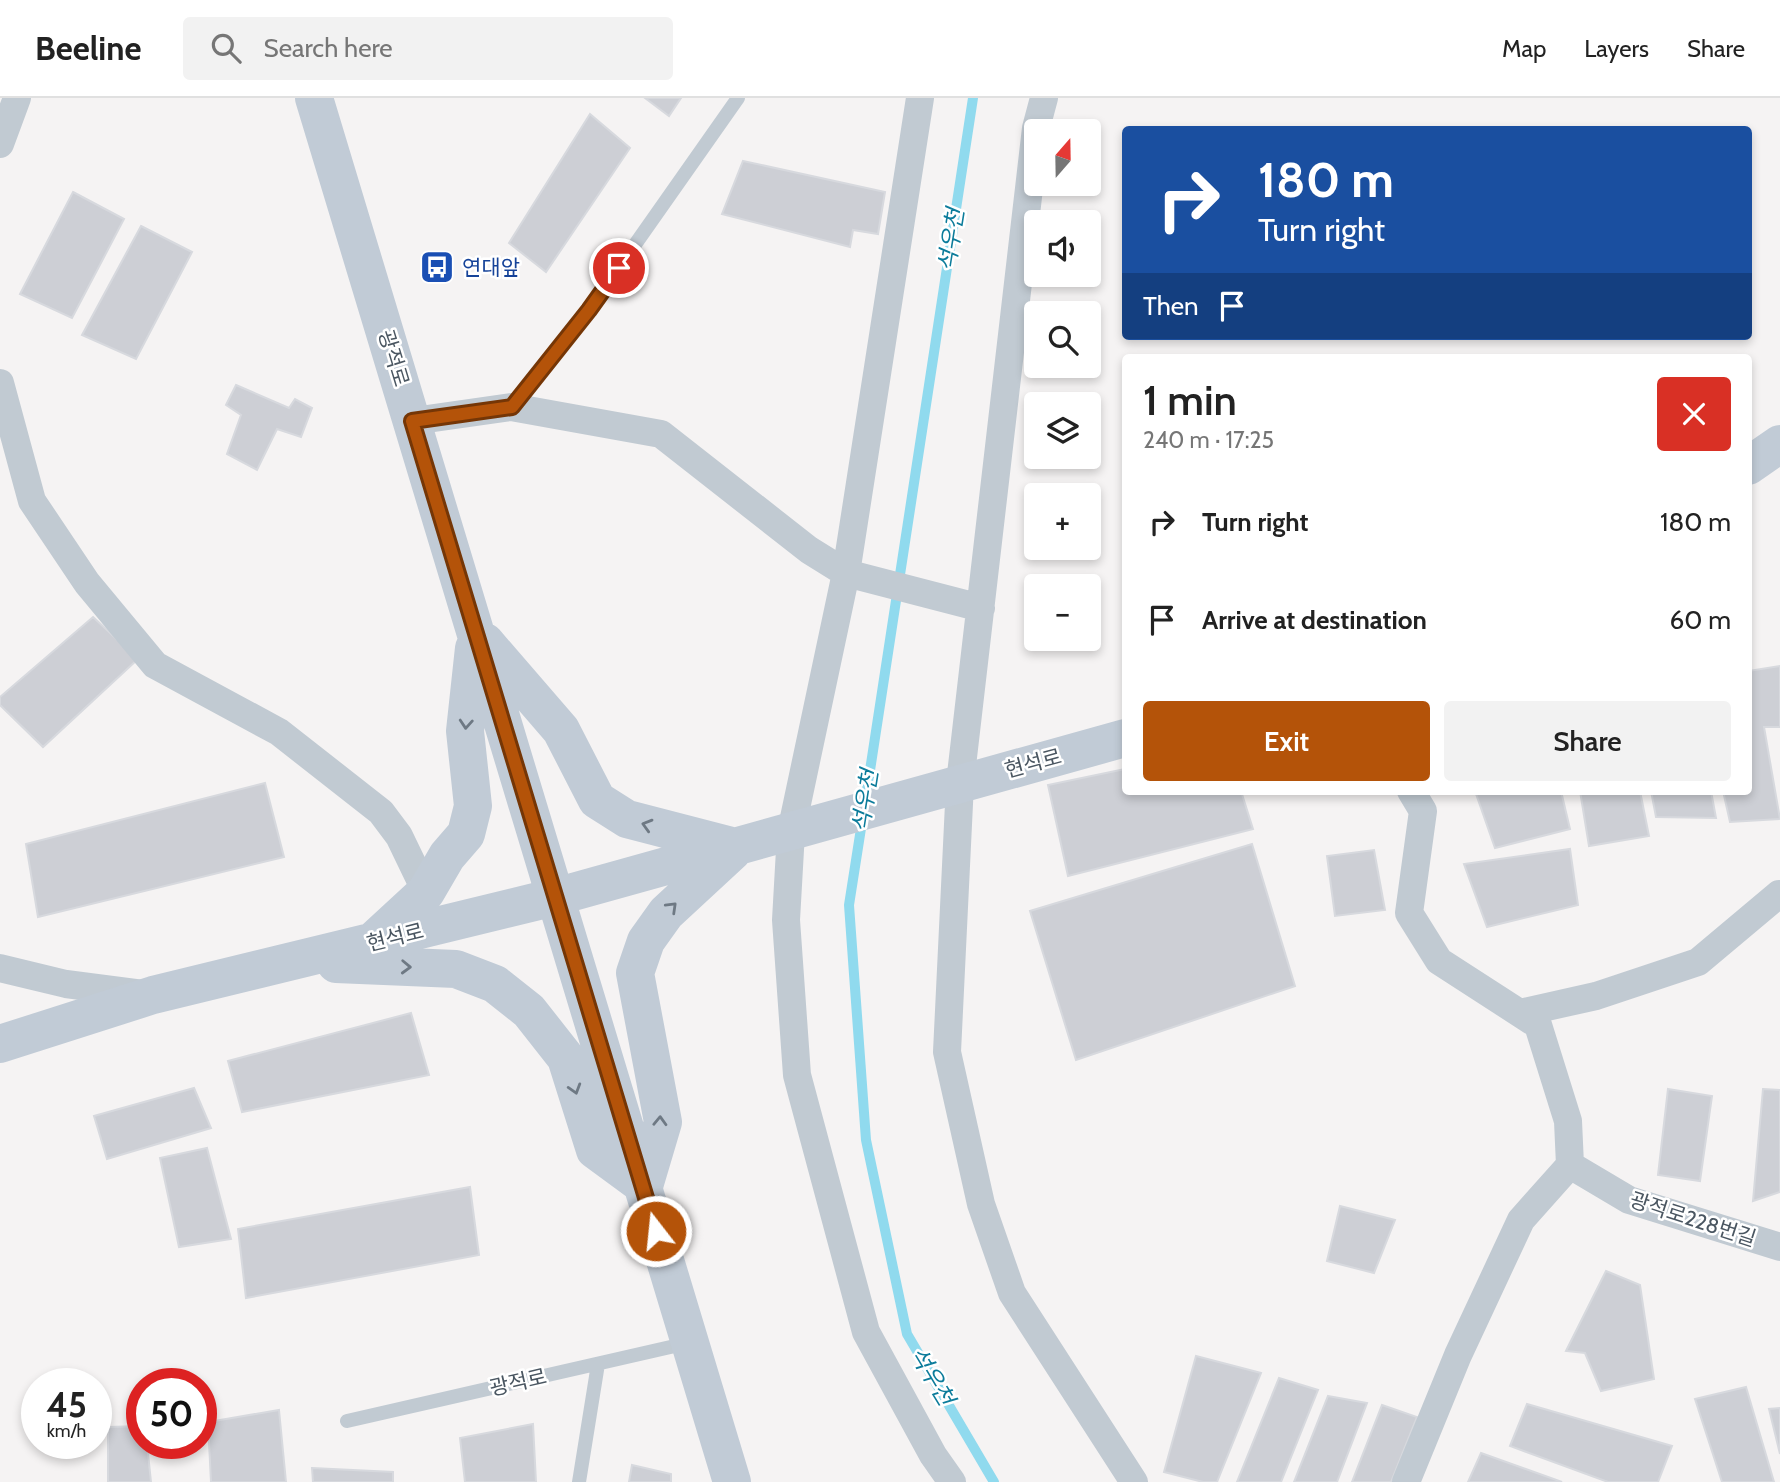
<!DOCTYPE html>
<html lang="en">
<head>
<meta charset="utf-8">
<style>
	:root { --surface:#fff; --page:#f2f2f2; --text:#222; --muted:#767676; --line:#e0e0e0; --accent:#b45309 }
	body { margin:0; font-family:Cabin,"Noto Sans KR",sans-serif; background:var(--page); color:var(--text); height:100vh; display:flex; flex-direction:column; font-size:26px; white-space:nowrap }
	* { box-sizing:border-box; margin:0 }
	p { font-size:23px; color:var(--muted) }
	.icon { flex:none; width:38px; height:38px; fill:none; stroke:currentColor; stroke-width:2; stroke-linecap:round; stroke-linejoin:round }
	.map { position:relative; flex:1; overflow:hidden }
	.sheet { position:absolute; left:1122px; top:256px; width:630px; height:441px; display:flex; flex-direction:column; background:var(--surface); border-radius:7px; box-shadow:0 4px 10px #0003 }
	.sheet>* { flex:none }
	.hud { position:absolute; left:1122px; top:28px; width:630px; height:214px; border-radius:7px; box-shadow:0 4px 10px #0003; background:#1a4fa0; color:#fff; overflow:hidden }
	.needle { width:46px; rotate:20deg }
	.buttons { position:absolute; left:1024px; top:21px; display:grid; gap:14px }
	.buttons a { display:grid; place-items:center; width:77px; height:77px; border-radius:7px; background:var(--surface); box-shadow:0 4px 10px #0003; font-size:35px }
	.speed { position:absolute; left:21px; top:1270px; display:flex; gap:14px; font-size:35px; font-weight:700; text-align:center }
	.speed>* { display:grid; place-content:center; width:91px; height:91px; border-radius:50%; background:var(--surface); box-shadow:0 4px 10px #0003; line-height:1 }
	.speed small { font-size:18px; font-weight:400 }
	.speed .limit { border:10px solid #d22; background:#fff; color:#111 }
	.pin { position:absolute; display:grid; place-items:center; width:60px; height:60px; color:#fff; margin:-30px; border:4px solid #fff; border-radius:50%; box-shadow:0 2px 7px #0007 }
	.me { position:absolute; width:77px; margin:-38px; rotate:344deg; stroke-linejoin:round; filter:drop-shadow(0 0 5px #0008) }
	.turn { display:flex; align-items:center; gap:24px; height:147px; padding:0 21px; font-size:32px }
	.turn .icon { width:91px; height:91px; stroke-width:2.5 }
	.turn b { display:block; font-size:49px; line-height:60px }
	.then { display:flex; align-items:center; height:66px; padding:0 21px; background:#0003; gap:14px; font-size:26px }
	.round { display:grid; place-items:center; flex:none; width:74px; height:74px; border-radius:7px; background:var(--page) }
	.overview { display:flex; align-items:center; justify-content:space-between; height:119px; padding:0 21px }
	h1 { font-size:42px; font-weight:600; line-height:52px }
	.primary-button { display:flex; gap:14px; margin-top:auto; padding:14px 21px }
	.primary-button a { flex:1; height:80px; border-radius:7px; background:var(--accent); color:#fff; font-size:28px; font-weight:600; line-height:80px; text-align:center }
	.primary-button a+a { background:var(--page); color:var(--text) }
	ul { padding:0; list-style:none }
	li { display:flex; align-items:center; gap:21px; height:98px; padding:0 21px }
	li div { flex:1 }
	li b { display:block; font-size:26px }
	li em { font-style:normal }
	header { display:flex; align-items:center; gap:42px; box-sizing:border-box; height:98px; padding:0 35px; background:var(--surface); border-bottom:2px solid var(--line) }
	header strong { font-size:33px }
	nav { display:flex; gap:38px; margin-inline-start:auto; font-size:24px }
	.search { width:490px; height:63px; background:var(--page); display:flex; align-items:center; gap:18px; box-sizing:border-box; padding:0 24px; border-radius:7px; color:var(--muted); font-size:26px }
	.map>svg:first-child { display:block }
	.lines { fill:none; stroke-linecap:round; stroke-linejoin:round }
	.stream { stroke:#90daee; stroke-width:10 }
	.building { fill:#cdcfd5; stroke:#d7d9de; stroke-width:2 }
	.lane { stroke:#c1cad2; stroke-width:14 }
	.street { stroke:#c1cad2; stroke-width:28 }
	.secondary { stroke:#c1cbd6; stroke-width:38 }
	.oneway { stroke:#6e7984 }
	.route-casing { stroke:#753606; stroke-width:18 }
	.route { stroke:#b45309; stroke-width:12 }
	.labels { text-anchor:middle; dominant-baseline:central; stroke-width:5; stroke-linejoin:round; paint-order:stroke }
	.transit-label { font-size:21px; fill:#164399; stroke:#fff; text-anchor:start }
	.street-label { font-size:21px; fill:#4a5661; stroke:#fff }
	.water-label { font-size:23px; font-style:italic; fill:#0c7c9b; stroke:#fff }
</style>
</head>
<body>
<header>
<strong>Beeline</strong>
<div class="search"><svg class="icon" aria-label="search" viewBox="0 0 24 24"><circle cx="10" cy="10" r="6"/><path d="M15 15l6 6"/></svg>Search here</div>
<nav><a>Map</a><a>Layers</a><a>Share</a></nav>
</header>
<div class="map">
<svg width="1780" height="1384" viewBox="0 0 1780 1384">
	<rect width="100%" height="100%" fill="#f5f3f3"/>
	<g class="lines">
		<!-- stream -->
		<path class="stream" d="M865 705 973 0
			M862 724 849 807 866 1042 907 1236 994 1384"/>
	</g>
	<!-- building -->
	<path class="building" d="M645 0H681L669 18Z
		M590 16 630 50 546 174 509 145Z
		M743 63 885 94 878 136 853 132 850 149 722 116Z
		M73 94 124 121 72 220 20 196Z
		M141 128 192 154 136 261 82 237Z
		M236 287 289 310 295 301 312 310 301 339 277 331 257 372 227 356 241 317 226 307Z
		M93 519 138 561 43 649 0 607V599Z
		M1780 568V629H1764L1780 721 1730 724 1723 693H1748V573Z
		M1125 671V693H1241L1253 731 1068 778 1048 687Z
		M265 685 284 759 38 819 26 746Z
		M1475 693H1561L1570 731 1495 750Z
		M1580 693H1640L1649 738 1589 748Z
		M1651 693H1711L1716 720 1656 719Z
		M1252 746 1295 888 1076 962 1030 813Z
		M1570 751 1578 807 1487 829 1464 766Z
		M1374 752 1385 812 1335 818 1327 758Z
		M411 915 429 977 242 1014 228 963Z
		M194 990 211 1030 107 1061 94 1018Z
		M1668 991 1712 998 1700 1083 1658 1077Z
		M1763 991 1780 992V1094L1753 1103Z
		M207 1050 231 1141 179 1149 160 1060Z
		M470 1089 479 1157 246 1200 238 1131Z
		M1340 1108 1395 1122 1374 1175 1327 1163Z
		M1606 1173 1640 1187 1654 1281 1601 1293 1585 1255 1566 1253Z
		M1196 1258 1261 1275 1217 1384H1203L1164 1374Z
		M1279 1280 1318 1292 1281 1384H1237Z
		M1746 1289 1774 1384H1722L1695 1301Z
		M1328 1298 1367 1305 1337 1384H1294Z
		M1527 1306 1672 1348 1658 1384H1608L1510 1348Z
		M1382 1307 1417 1319 1391 1384H1352Z
		M1780 1310V1356L1769 1311Z
		M279 1312 286 1384H211L208 1324Z
		M533 1326 536 1384H465L460 1340Z
		M142 1328V1346H147L151 1384H108V1329Z
		M1481 1355 1562 1384H1468Z
		M632 1367 671 1376V1384H629Z
		M312 1370 393 1374V1384H313Z"/>
	<g class="lines">
		<!-- lane -->
		<path class="lane" d="M511 309 589 212 738 0
			M347 1323 688 1245
			M579 1384 598 1266"/>
		<!-- street -->
		<path class="street" d="M920 0 846 475 791 734 786 822 797 977 866 1234 933 1357 952 1384
			M1044 0 1036 30 960 685 947 954 981 1106 1012 1195 1134 1384
			M0 46 17 0
			M0 285 32 403 87 485 155 567 279 634 381 714 399 738 426 794
			M413 323 511 309 661 336 809 452 846 475 981 510
			M1411 693 1423 713 1409 815 1439 863 1538 927 1568 1023 1570 1067 1629 1102 1780 1149
			M0 870 66 886 143 896
			M1520 915 1596 898 1698 864 1779 796
			M1406 1384 1458 1257 1521 1122 1570 1067"/>
		<!-- secondary -->
		<path class="secondary" d="M314 0 732 1384
			M1748 368 1780 346
			M485 544 561 632 597 702 627 721 735 749
			M375 841 426 794 447 758 466 736 473 708 465 633 474 550
			M336 866 456 871 495 886 529 913 566 960 595 1052 644 1088 663 1024 635 875 646 843 666 815 733 753
			M0 946 153 897 555 799 1125 640"/>
	</g>
	<!-- one-way arrows -->
	<defs><path id="oneway-chevron" d="M-2-3.5L2.5 0L-2 3.5" fill="none" stroke-width="1.6" stroke-linecap="round" stroke-linejoin="round" transform="scale(1.75)"/></defs>
	<g class="oneway">
		<use href="#oneway-chevron" transform="translate(466 626) rotate(94)"/>
		<use href="#oneway-chevron" transform="translate(647 727) rotate(-164)"/>
		<use href="#oneway-chevron" transform="translate(672 809) rotate(-44)"/>
		<use href="#oneway-chevron" transform="translate(406 869) rotate(2)"/>
		<use href="#oneway-chevron" transform="translate(575 991) rotate(73)"/>
		<use href="#oneway-chevron" transform="translate(660 1023) rotate(-88)"/>
	</g>
	<g class="lines">
		<!-- route casing -->
		<g class="route-casing">
			<path id="route" d="M619 170 589 212 512 309 412 323 656 1133"/>
		</g>
		<!-- route -->
		<use href="#route" class="route"/>
	</g>
	<!-- icons -->
	<defs>
		<g id="bus-square" transform="scale(1.75)"><rect x="-9" y="-9" width="18" height="18" rx="4" fill="#1a4fb4" stroke="#fff"/><path d="M-5-6H5V4H4V6H2V4H-2V6H-4V4H-5ZM-3.5-4V0h7V-4ZM-3.5 1.2v1.5H-2V1.2ZM2 1.2v1.5H3.5V1.2Z" fill="#fff"/></g>
	</defs>
	<g fill-rule="evenodd">
		<use href="#bus-square" x="437" y="169"/>
	</g>
	<g class="labels">
		<!-- transit labels -->
		<g class="transit-label">
			<text x="462" y="169">연대앞</text>
		</g>
		<!-- street labels -->
		<g class="street-label">
			<text transform="translate(394 260) rotate(73)">광적로</text>
			<text transform="translate(1033 665) rotate(-15)">현석로</text>
			<text transform="translate(395 839) rotate(-14)">현석로</text>
			<text transform="translate(1693 1121) rotate(18)">광적로228번길</text>
			<text transform="translate(518 1284) rotate(-13)">광적로</text>
		</g>
		<!-- water labels -->
		<g class="water-label">
			<text transform="translate(951 142) rotate(-81)">석우천</text>
			<text transform="translate(865 703) rotate(-81)">석우천</text>
			<text transform="translate(932 1278) rotate(59)">석우천</text>
		</g>
	</g>
</svg>
<div class="buttons">
<a><svg class="needle" viewBox="-14 -14 28 28"><path d="M0-13l5 13h-10z" fill="#e53935"/><path d="M0 13l5-13h-10z" fill="#767676"/></svg></a>
<a><svg class="icon" aria-label="sound" viewBox="0 0 24 24"><path d="M4 9h4l5-4v14l-5-4H4zM17 9q2 3 0 6"/></svg></a>
<a><svg class="icon" aria-label="search" viewBox="0 0 24 24"><circle cx="10" cy="10" r="6"/><path d="M15 15l6 6"/></svg></a>
<a><svg class="icon" aria-label="layers" viewBox="0 0 24 24"><path d="M12 4l9 5-9 5-9-5zM3 14l9 5 9-5"/></svg></a>
<a>+</a>
<a>−</a>
</div>
<div class="speed"><div>45<small>km/h</small></div><div class="limit">50</div></div>
<div class="pin" style="left:619px;top:170px;background:#d93025"><svg class="icon" aria-label="arrive" viewBox="0 0 24 24"><path d="M6 21V4h12l-3 4 3 4H6"/></svg></div>
<svg class="me" style="left:656px;top:1133px" viewBox="-20 -20 40 40"><circle r="17" fill="#b45309" stroke="#fff" stroke-width="3"/><path d="M0-11L8 9 0 5-8 9z" fill="#fff"/></svg>
<div class="hud">
<div class="turn"><svg class="icon" aria-label="right" viewBox="0 0 24 24"><path d="M7 20v-9h11M14 6l5 5-5 5"/></svg><div><b>180 m</b>Turn right</div></div>
<div class="then">Then<svg class="icon" aria-label="arrive" viewBox="0 0 24 24"><path d="M6 21V4h12l-3 4 3 4H6"/></svg></div>
</div>
<section class="sheet">
<div class="overview"><div><h1>1 min</h1><p>240 m · 17:25</p></div><a class="round" style="background:#d93025;color:#fff"><svg class="icon" aria-label="close" viewBox="0 0 24 24"><path d="M6 6l12 12M18 6L6 18"/></svg></a></div>
<ul>
<li><svg class="icon" aria-label="right" viewBox="0 0 24 24"><path d="M7 20v-9h11M14 6l5 5-5 5"/></svg><div><b>Turn right</b></div><em>180 m</em></li>
<li><svg class="icon" aria-label="arrive" viewBox="0 0 24 24"><path d="M6 21V4h12l-3 4 3 4H6"/></svg><div><b>Arrive at destination</b></div><em>60 m</em></li>
</ul>
<div class="primary-button"><a>Exit</a><a>Share</a></div>
</section>
</div>
</body>
</html>
